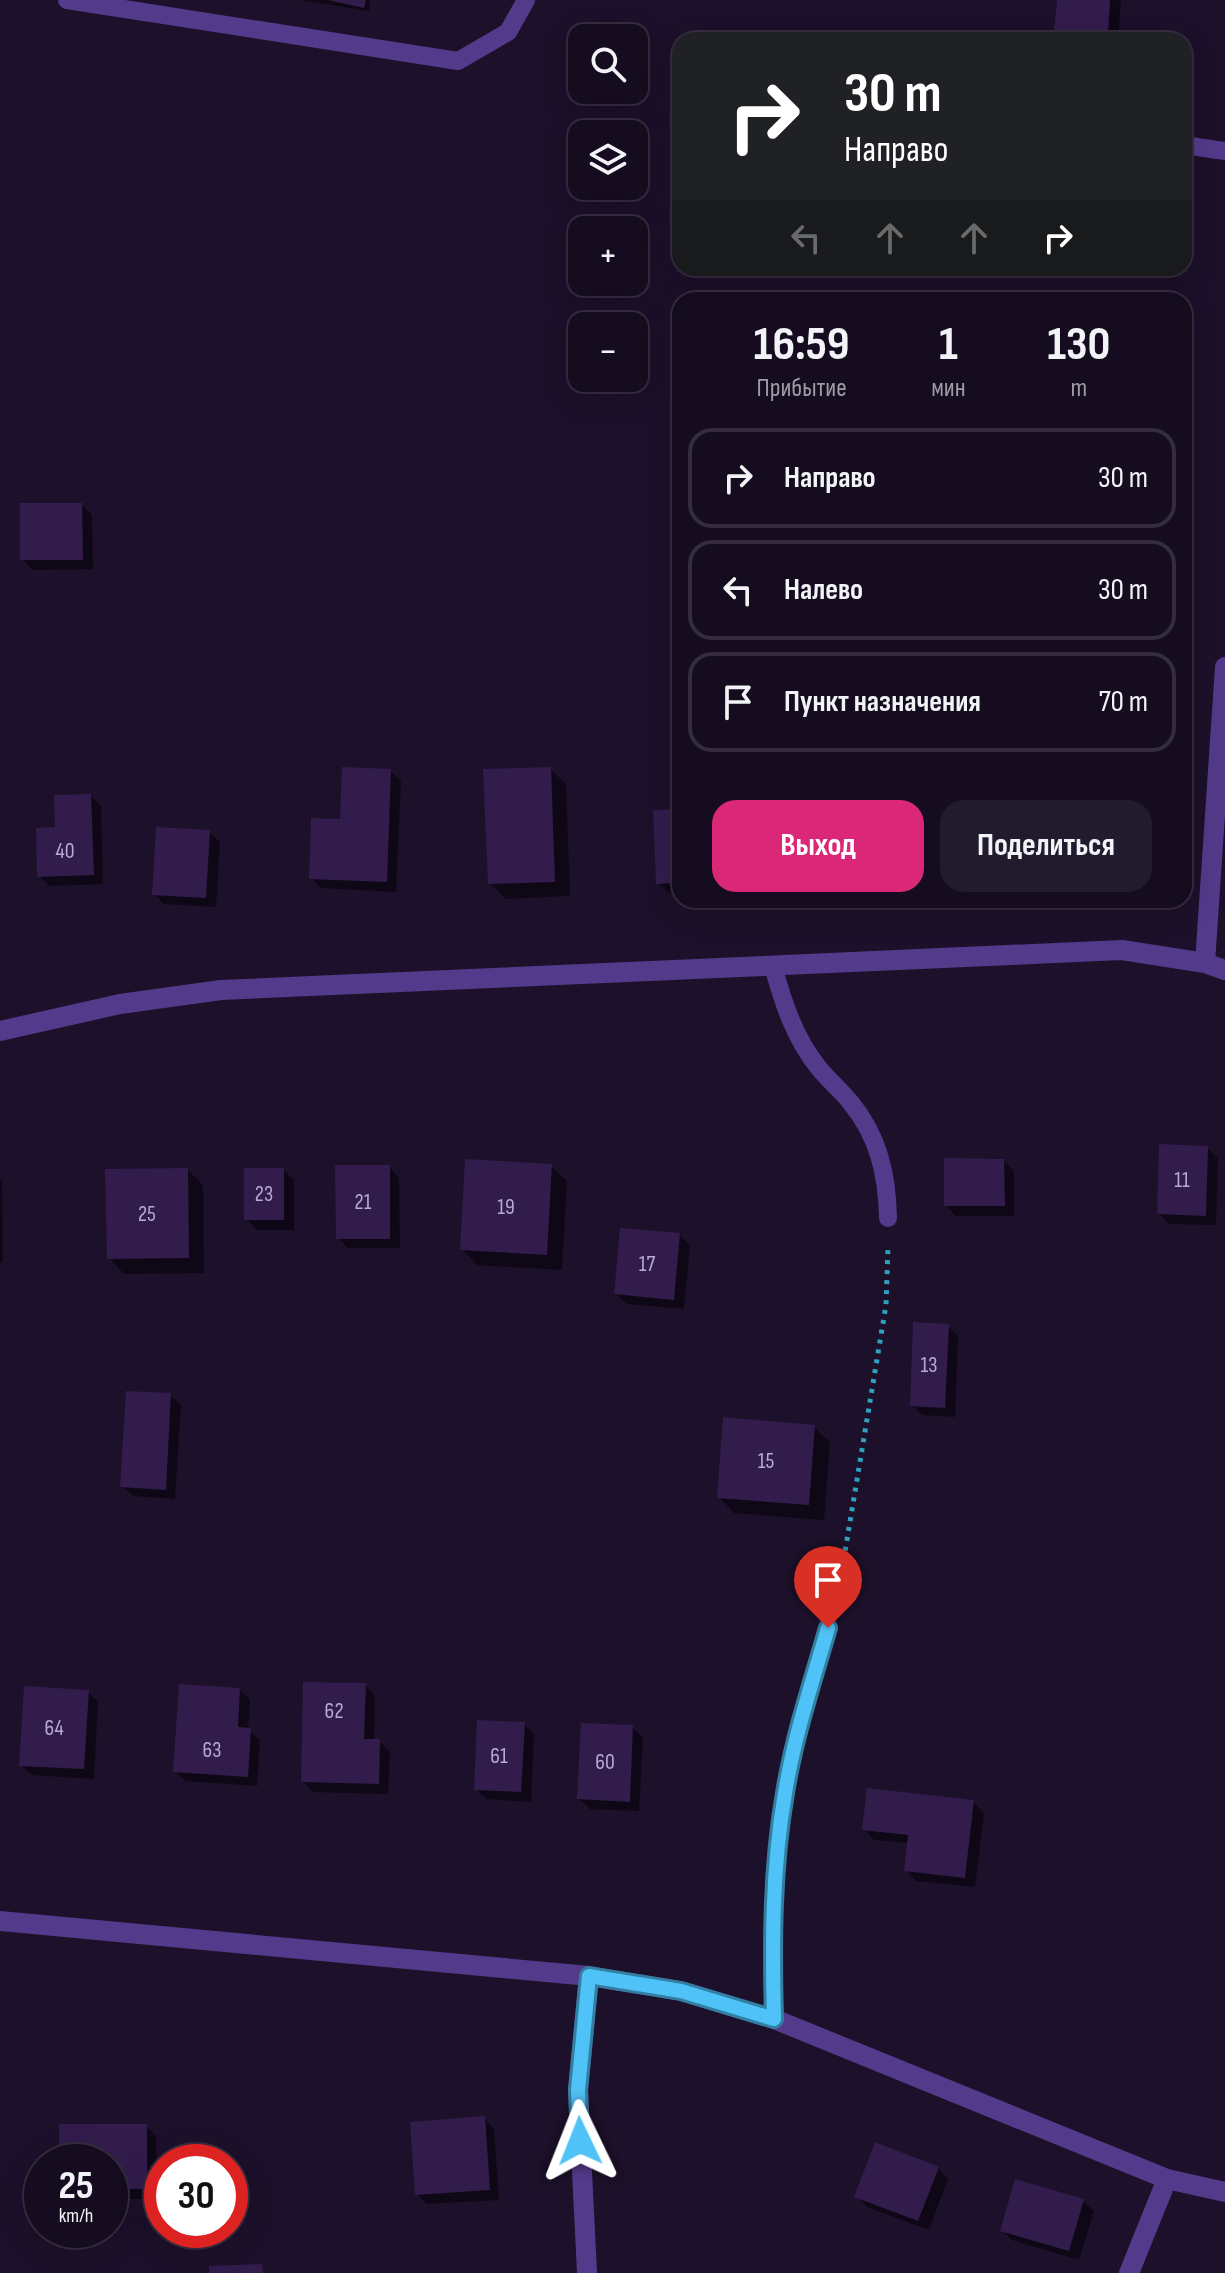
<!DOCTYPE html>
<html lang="ru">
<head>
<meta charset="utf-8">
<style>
	:root { --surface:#150c20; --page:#221a2d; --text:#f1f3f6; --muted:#9d9ba5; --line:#342c3e; --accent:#db2777 }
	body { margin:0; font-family:"Sofia Sans Condensed",sans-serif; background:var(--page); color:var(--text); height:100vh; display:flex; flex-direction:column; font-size:30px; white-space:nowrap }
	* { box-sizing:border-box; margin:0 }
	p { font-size:26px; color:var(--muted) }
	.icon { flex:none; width:44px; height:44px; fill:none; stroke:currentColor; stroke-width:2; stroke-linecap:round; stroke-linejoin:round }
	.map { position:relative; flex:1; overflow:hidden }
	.drawer { position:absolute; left:672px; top:292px; width:520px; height:616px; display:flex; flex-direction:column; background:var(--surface); border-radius:24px; box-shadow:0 8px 32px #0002,0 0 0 2px var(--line) }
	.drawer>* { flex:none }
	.hud { position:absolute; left:672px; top:32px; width:520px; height:244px; border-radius:24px; box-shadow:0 8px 32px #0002,0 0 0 2px var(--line); background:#202124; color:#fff; overflow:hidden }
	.buttons { position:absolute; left:568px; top:24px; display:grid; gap:16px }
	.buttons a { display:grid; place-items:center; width:80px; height:80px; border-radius:16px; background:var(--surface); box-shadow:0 8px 32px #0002,0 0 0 2px var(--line); font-size:40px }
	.speed { position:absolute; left:24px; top:2144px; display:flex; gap:16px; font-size:40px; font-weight:700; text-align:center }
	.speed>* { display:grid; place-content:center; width:104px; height:104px; border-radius:50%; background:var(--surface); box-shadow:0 8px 32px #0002,0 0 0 2px var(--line); line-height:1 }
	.speed small { font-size:20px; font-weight:400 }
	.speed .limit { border:12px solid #d22; background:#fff; color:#111 }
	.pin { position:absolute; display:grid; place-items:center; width:68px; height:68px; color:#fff; margin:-82px -34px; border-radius:50% 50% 50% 0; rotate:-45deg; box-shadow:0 0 8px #0007 }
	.pin .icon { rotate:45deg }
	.me { position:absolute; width:88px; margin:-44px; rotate:358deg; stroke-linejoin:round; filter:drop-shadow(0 0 6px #0008) }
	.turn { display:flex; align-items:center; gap:28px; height:168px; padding:0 40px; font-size:36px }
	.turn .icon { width:104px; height:104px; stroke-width:2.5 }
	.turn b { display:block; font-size:56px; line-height:68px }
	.lanes { display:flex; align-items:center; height:76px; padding:0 40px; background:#0003; justify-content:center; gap:40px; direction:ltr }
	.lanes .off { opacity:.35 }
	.eta { display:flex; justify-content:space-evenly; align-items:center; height:136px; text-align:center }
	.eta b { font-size:48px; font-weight:700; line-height:56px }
	.cta { display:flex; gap:16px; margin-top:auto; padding:16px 40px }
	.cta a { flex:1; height:92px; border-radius:24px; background:var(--accent); color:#fff; font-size:32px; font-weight:700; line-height:92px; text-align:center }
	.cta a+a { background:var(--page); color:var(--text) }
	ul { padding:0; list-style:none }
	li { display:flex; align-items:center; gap:24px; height:100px; margin:0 16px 12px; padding:0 24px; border:4px solid var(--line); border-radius:24px }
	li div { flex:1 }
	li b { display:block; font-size:30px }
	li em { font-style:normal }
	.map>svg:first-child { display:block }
	.shadow { fill:#0007 }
	.building { fill:#321c4c }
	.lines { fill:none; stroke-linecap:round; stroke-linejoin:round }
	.path { stroke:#2ea1bf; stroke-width:5; stroke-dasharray:4 6; stroke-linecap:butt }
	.lane { stroke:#533a8a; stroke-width:18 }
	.street { stroke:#533a8a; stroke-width:20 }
	.route-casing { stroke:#337fa1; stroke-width:20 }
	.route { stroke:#4fc3f7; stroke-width:14 }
	.labels { text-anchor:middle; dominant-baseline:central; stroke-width:8; stroke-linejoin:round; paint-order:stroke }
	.number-label { font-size:22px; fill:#baaad2 }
</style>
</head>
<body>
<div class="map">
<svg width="1225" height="2273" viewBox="0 0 1225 2273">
	<rect width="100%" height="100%" fill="#1c102a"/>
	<!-- shadow -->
	<path class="shadow" d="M300 0H370L369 11Z
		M1059 0H1121L1118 40H1066L1057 31Z
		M82 505 92 515 93 569 33 570 22 559Z
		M550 769 566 784 570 896 505 899 490 883Z
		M390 771 401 781 396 892 321 888 311 878 342 821Z
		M91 796 101 806 103 884 50 886 39 876Z
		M680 811V893H669L658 883Z
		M209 832 220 842 216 907 164 904 154 894Z
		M1207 1148 1218 1158 1216 1225 1169 1224 1159 1213Z
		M1004 1161 1014 1171V1216H956L946 1206Z
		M551 1166 567 1181 562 1270 477 1265 462 1249Z
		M389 1167 399 1178 400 1248H348L338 1238Z
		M188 1170 203 1185 204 1273 124 1274 109 1258Z
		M284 1170 294 1180V1230H257L246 1219Z
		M0 1179 2 1181 3 1263H0Z
		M679 1235 690 1245 684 1309 627 1304 616 1294Z
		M948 1326 958 1336 955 1417 922 1415 912 1405Z
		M170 1395 181 1405 175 1499 133 1496 122 1486Z
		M814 1427 830 1442 824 1520 734 1513 719 1497Z
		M365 1685 375 1696 374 1741H379L390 1752 388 1794 313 1792 303 1781Z
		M240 1690 250 1700 248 1730 260 1740 257 1786 185 1781 175 1771Z
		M88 1692 98 1702 94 1779 32 1775 21 1765Z
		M524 1724 534 1734 531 1802 486 1799 476 1789Z
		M632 1727 643 1738 639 1811 590 1809 579 1799Z
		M973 1802 984 1813 975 1887 916 1881 906 1870 909 1843 874 1840 864 1829Z
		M484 2118 494 2129 499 2200 427 2204 417 2194Z
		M146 2126 156 2136 157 2199H110V2162H61Z
		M938 2168 948 2179 929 2230 867 2207 857 2196Z
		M1083 2201 1094 2211 1079 2260 1012 2240 1002 2230Z"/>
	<!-- building -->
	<path class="building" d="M328 0H366L364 8Z
		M1057 0H1110L1108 35 1054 31Z
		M20 503H82L83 560H20Z
		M342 767 391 769 387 882 309 879 311 818 340 819Z
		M551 767 555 882 488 884 483 769Z
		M91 794 94 875 37 877 36 828 55 827 54 795Z
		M680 809V883L656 884 653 810Z
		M156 827 210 830 206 898 152 895Z
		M1159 1144 1208 1146 1206 1216 1157 1214Z
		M944 1158 1004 1159 1005 1206H944Z
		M465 1159 552 1164 547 1255 460 1250Z
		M335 1165H390V1239H336Z
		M188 1168 189 1258 107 1259 105 1169Z
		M244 1168H284V1220H244Z
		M620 1228 680 1233 674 1300 614 1294Z
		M913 1322 949 1324 945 1408 910 1406Z
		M126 1391 171 1393 166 1490 120 1487Z
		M723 1417 815 1425 809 1505 717 1498Z
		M303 1682 366 1683 364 1739H380L379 1784 301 1782Z
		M179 1684 240 1688 238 1727 251 1728 248 1777 173 1772Z
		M24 1686 89 1690 84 1769 19 1766Z
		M477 1720 525 1722 521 1792 474 1790Z
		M581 1723 633 1725 630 1802 577 1799Z
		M867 1788 974 1800 965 1878 904 1871 908 1835 862 1830Z
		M485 2116 490 2190 415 2195 410 2122Z
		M59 2124H147V2189H110V2162H59Z
		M875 2142 939 2167 918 2221 854 2197Z
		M1015 2179 1084 2199 1069 2251 1000 2231Z
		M262 2264 263 2273H209V2266Z"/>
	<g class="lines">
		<!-- path -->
		<path class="path" d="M837 1600 886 1305 888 1247"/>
		<!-- lane -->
		<path class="lane" d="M67 0 458 61 508 32 526 0
			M1184 145 1225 151
			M773 966C783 1002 794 1037 818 1067 828 1080 841 1090 851 1103 879 1137 887 1175 888 1218
			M774 2019C772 1943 772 1868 785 1793 794 1737 812 1683 828 1628"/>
		<!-- street -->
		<path class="street" d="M1205 963 1225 667
			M0 1031 120 1004 221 990 1122 950 1205 963 1225 970
			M0 1921 589 1976 681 1991 774 2019 1167 2179 1225 2192
			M587 2273 578 2090 589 1976
			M1129 2273 1167 2179"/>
	</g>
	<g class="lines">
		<!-- route casing -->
		<g class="route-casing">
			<path id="route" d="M580 2141 578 2090 589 1976 681 1991 774 2019C772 1943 772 1868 785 1793 794 1737 812 1683 828 1628"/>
		</g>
		<!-- route -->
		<use href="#route" class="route"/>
	</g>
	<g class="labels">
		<!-- number labels -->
		<g class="number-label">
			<text x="65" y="851">40</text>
			<text x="1182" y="1180">11</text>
			<text x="264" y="1194">23</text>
			<text x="363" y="1202">21</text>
			<text x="506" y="1207">19</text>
			<text x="147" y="1214">25</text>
			<text x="647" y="1264">17</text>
			<text x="929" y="1365">13</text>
			<text x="766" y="1461">15</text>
			<text x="334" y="1711">62</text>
			<text x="54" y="1728">64</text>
			<text x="212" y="1750">63</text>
			<text x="499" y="1756">61</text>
			<text x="605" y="1762">60</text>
		</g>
	</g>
</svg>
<div class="buttons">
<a><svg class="icon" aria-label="search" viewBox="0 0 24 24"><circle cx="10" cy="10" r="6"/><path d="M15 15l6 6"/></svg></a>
<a><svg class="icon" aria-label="layers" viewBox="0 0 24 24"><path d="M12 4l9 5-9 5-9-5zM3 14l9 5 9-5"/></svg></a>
<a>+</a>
<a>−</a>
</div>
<div class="speed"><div>25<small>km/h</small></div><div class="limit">30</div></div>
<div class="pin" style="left:828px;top:1628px;background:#d93025"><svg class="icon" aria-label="arrive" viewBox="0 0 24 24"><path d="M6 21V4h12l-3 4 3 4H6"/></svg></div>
<svg class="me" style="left:580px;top:2141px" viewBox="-20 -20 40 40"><path d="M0-17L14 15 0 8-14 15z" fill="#4fc3f7" stroke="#fff" stroke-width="4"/></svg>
<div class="hud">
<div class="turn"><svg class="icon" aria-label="right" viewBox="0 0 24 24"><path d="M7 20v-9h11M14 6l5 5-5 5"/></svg><div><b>30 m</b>Направо</div></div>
<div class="lanes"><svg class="icon off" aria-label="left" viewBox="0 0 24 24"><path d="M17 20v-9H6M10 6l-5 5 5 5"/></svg><svg class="icon off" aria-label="ahead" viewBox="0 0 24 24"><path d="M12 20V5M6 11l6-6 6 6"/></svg><svg class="icon off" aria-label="ahead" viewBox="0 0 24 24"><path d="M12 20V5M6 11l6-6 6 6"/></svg><svg class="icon" aria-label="right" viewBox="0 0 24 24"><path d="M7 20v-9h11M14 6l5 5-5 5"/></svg></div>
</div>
<section class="drawer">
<div class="eta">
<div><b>16:59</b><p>Прибытие</p></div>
<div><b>1</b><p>мин</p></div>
<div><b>130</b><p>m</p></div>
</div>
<ul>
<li><svg class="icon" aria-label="right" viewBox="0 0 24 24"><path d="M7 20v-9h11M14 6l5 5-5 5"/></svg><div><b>Направо</b></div><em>30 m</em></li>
<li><svg class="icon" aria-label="left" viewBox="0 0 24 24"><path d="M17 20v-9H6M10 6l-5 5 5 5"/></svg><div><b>Налево</b></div><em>30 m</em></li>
<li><svg class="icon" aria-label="arrive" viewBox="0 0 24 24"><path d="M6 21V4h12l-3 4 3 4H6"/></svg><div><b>Пункт назначения</b></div><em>70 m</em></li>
</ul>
<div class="cta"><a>Выход</a><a>Поделиться</a></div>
</section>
</div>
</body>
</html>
